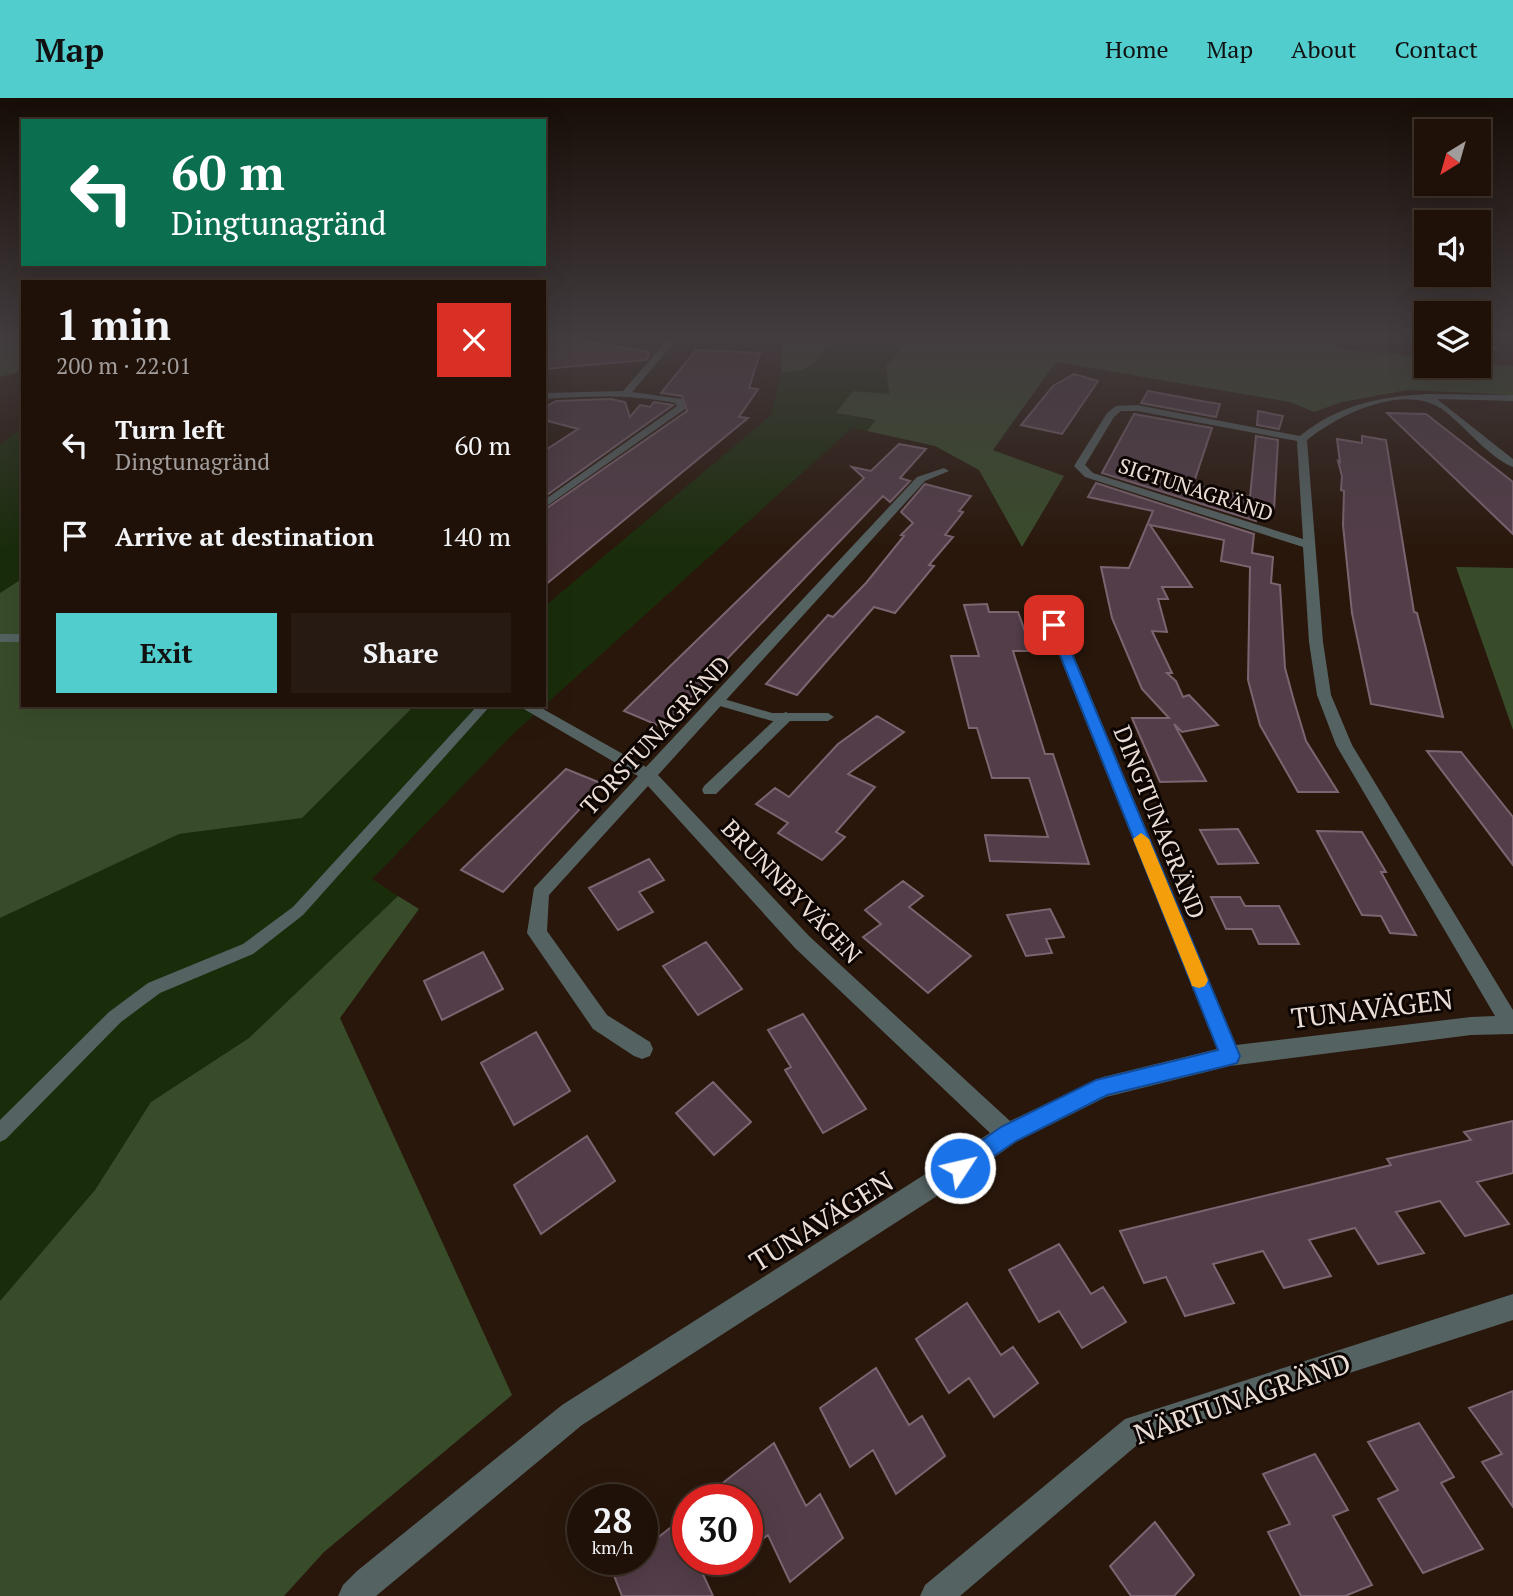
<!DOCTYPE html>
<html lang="en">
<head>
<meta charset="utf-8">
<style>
	:root { --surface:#1f1108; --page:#271a12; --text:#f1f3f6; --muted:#a19d9c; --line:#3c3129; --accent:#52cdcd }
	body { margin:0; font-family:"PT Serif",serif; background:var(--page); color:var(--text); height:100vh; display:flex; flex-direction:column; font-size:26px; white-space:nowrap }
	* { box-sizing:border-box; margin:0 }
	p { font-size:23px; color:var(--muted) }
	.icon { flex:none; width:38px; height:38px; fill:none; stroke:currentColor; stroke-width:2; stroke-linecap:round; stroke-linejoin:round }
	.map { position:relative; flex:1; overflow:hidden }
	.drawer { position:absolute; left:21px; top:182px; width:525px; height:427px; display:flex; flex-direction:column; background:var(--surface); border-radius:0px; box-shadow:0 7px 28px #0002,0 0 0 2px var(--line) }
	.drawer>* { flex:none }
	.banner { position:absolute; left:21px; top:21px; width:525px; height:147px; border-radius:0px; box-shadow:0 7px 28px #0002,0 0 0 2px var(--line); background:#0b6e4f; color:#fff; overflow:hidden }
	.needle { width:46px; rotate:217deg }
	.tools { position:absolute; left:1414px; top:21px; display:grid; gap:14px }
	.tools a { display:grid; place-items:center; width:77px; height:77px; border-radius:0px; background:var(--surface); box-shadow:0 7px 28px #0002,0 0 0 2px var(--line); font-size:35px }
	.speed { position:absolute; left:567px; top:1386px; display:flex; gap:14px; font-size:35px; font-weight:700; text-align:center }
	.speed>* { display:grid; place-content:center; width:91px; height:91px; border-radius:50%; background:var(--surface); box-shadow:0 7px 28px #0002,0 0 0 2px var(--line); line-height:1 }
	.speed small { font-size:18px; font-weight:400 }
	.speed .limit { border:10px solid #d22; background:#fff; color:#111 }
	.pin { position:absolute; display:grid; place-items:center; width:60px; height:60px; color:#fff; margin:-30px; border-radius:14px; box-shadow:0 4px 10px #0006 }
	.me { position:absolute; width:77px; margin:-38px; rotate:55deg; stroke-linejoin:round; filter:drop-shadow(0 0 5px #0008) }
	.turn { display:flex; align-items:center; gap:24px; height:147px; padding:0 35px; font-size:32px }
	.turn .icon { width:91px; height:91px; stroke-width:2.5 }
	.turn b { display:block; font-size:49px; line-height:60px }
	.round { display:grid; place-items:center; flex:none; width:74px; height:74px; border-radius:0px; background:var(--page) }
	.headline { display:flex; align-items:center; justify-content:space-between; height:119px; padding:0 35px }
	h1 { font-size:42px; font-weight:700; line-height:52px }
	.primary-button { display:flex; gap:14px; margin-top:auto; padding:14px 35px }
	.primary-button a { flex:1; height:80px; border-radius:0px; background:var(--accent); color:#111; font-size:28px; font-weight:700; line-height:80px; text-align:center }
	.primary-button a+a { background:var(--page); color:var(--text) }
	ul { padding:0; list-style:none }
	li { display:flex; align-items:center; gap:21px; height:91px; padding:0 35px }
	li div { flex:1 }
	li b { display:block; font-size:26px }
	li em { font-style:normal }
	header { display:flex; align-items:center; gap:42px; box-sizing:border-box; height:98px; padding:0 35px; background:var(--accent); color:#111 }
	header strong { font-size:33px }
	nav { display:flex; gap:38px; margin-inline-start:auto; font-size:24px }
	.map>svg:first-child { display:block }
	.green { fill:#1a2d0b }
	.forest { fill:#384c2a }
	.building { fill:#533d49; stroke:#7c6471; stroke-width:2 }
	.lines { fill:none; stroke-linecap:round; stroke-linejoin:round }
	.lane { fill:#556262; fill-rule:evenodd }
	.street { fill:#556262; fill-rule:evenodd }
	.route { fill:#1a73e8; stroke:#114b97; stroke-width:2 }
	.slow { fill:#f59e0b }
	.labels { text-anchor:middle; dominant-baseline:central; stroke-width:6; stroke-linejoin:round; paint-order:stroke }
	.far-street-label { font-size:21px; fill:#ebded6; stroke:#0c0502 }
	.street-label { font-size:24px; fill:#ebded6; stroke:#0c0502 }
	.near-street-label { font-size:28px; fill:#ebded6; stroke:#0c0502 }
</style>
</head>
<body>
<header>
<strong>Map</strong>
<nav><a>Home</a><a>Map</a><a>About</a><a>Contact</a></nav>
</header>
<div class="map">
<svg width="1513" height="1498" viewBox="0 0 1513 1498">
	<rect width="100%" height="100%" fill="#29170b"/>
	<!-- green -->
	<path class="green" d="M829 241H910L886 267 889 297 837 315 877 323 867 333 852 330 514 635 372 781 398 798 249 940 151 1004 95 1092 0 1203V820L179 736 302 720 415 607H544V509L771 317 781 274C811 273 815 266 829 241Z
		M23 329V480L0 495V346Z"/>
	<!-- forest -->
	<path class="forest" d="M0 241H23V273L0 279Z
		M782 241H829C815 266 811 274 781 274Z
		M910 241H1330L1339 251 1426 259V268H1479V265L1513 268V297L1408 292 1342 304 1314 314 1290 304 1056 264 993 352 1064 378 1022 449 979 372 935 348 867 333 876 322 836 315 853 293 889 296 886 268Z
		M1456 469 1513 470V632Z
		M23 480V607H415L302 720 179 736 0 820V495Z
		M398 798 419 811 340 920 512 1297 324 1454 284 1498H0V1203L95 1092 151 1004 249 940Z"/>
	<!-- building -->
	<path class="building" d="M544 241H573L649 254 648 260 646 262 544 271Z
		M696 252 760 255 749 290 758 291 739 319 748 320 544 488V412L687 313 682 298 661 295Z
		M1074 276 1098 283 1062 336 1021 327 1053 288Z
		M1148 293 1207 304 1220 306 1216 319 1141 305Z
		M611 301 625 304 630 319 640 307 650 309 654 304 673 307 544 399V353L578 331 544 322V310L556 303Z
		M1258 313 1283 318 1279 331 1257 327Z
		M1387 315 1426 316 1513 384V436Z
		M1134 316 1212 330 1193 387 1250 399 1256 338 1278 342 1274 412 1257 409 1256 423 1102 375Z
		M1362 338 1386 342 1414 514 1417 515 1443 619 1371 606 1352 515 1343 427 1344 393 1341 392 1342 378 1338 363 1340 364 1337 341 1362 345Z
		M899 346 926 351 900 380 910 383 890 404 883 398 662 629 624 613 861 383 864 380 852 369 871 373Z
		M1096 385 1254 436 1252 455 1273 459 1271 485 1280 487 1285 570 1294 603 1306 643 1338 694H1298L1260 627 1248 582 1250 469 1221 463 1224 442 1150 427 1192 489H1162L1168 501H1158L1167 534 1152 533 1172 575H1167L1176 583 1183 599 1189 597 1218 627 1182 634 1174 626 1206 683 1160 684 1132 620H1169L1142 591 1112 520 1101 469 1129 470 1153 413 1088 399Z
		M925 386 971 398 959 413 963 414 945 437 953 439 929 467 934 468 895 515 874 509 797 597 766 586 828 517 833 519 866 485 904 438 901 437 913 425 901 414Z
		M987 506 989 514H1018L1032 553H1013L1045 656H1053L1089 766 990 763 985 737 1048 739 1029 680H992L977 630H969L951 558H979L964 507Z
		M877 618 904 634 848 676 875 689 836 734 845 739 822 762 778 735 788 725 756 706 775 690 789 699 838 646Z
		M1427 653 1461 654 1513 719V767Z
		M566 671 603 686 503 794 461 772Z
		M1238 731 1258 765 1218 766 1200 732Z
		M1317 733 1362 734 1386 774H1381L1416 837 1390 835 1381 818 1362 817Z
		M649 761 664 782 639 794 653 814 618 832 589 790Z
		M903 783 923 798 909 809 971 858 928 895 863 839 881 826 865 812Z
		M1211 799H1240L1245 808H1279L1299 846H1259L1252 831H1226Z
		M1050 811 1064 839 1046 841 1052 855 1026 858 1007 817Z
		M706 844 742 891 698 917 663 868Z
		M483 854 503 891 442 922 424 883Z
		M803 916 866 1011 823 1035 785 972 791 969 768 932Z
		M536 934 570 993 514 1027 481 965Z
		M713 984 751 1024 714 1057 676 1015Z
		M1513 1023V1075L1477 1084 1509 1126 1465 1138 1440 1103 1396 1114 1424 1155 1378 1166 1355 1130 1309 1142 1331 1178 1284 1190 1263 1153 1213 1166 1234 1205 1185 1218 1166 1179 1144 1185 1120 1133 1391 1067 1387 1061 1471 1042 1464 1034Z
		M587 1038 615 1083 541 1136 514 1087Z
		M1059 1146 1091 1196 1103 1189 1126 1224 1082 1250 1059 1213 1039 1224 1009 1172Z
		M967 1205 1001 1257 1013 1249 1038 1285 994 1319 969 1280 949 1295 916 1241Z
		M876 1270 909 1327 922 1318 945 1358 896 1396 873 1352 850 1369 820 1310Z
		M1513 1293V1409L1482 1364 1502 1356 1469 1310Z
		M1419 1325 1454 1379 1441 1385 1483 1451 1423 1475 1378 1401 1398 1392 1368 1344Z
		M774 1345 806 1408 820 1396 843 1440 790 1484 768 1437 747 1453V1402H701Z
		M1315 1356 1348 1412 1333 1418 1372 1487 1345 1498H1301L1268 1434 1290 1426 1263 1376Z
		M679 1423 688 1442V1461H696L713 1498H622L613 1475 631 1461H642V1452Z
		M1155 1424 1194 1477 1174 1498H1131L1110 1468Z"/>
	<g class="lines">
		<!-- lane -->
		<path class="lane" d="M717 599 772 615H828L834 619 828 623H772L713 606 711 603Z
			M478 607H491L303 817 253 856 160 895 121 924 6 1041 0 1044V1022L109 914 148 885 243 846 293 809Z"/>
		<!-- street -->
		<path class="street" d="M668 241H677L632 294 682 301 685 311 544 410V402L677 308 675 305C632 296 588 298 544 301V295L623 293Z
			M1418 241H1426V244L1419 243Z
			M1479 245 1499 249 1495 251 1479 249Z
			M1426 296 1513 297V303L1437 301 1513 361V369C1488 359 1464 327 1442 311 1403 285 1339 316 1307 342L1323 544 1331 597 1352 647 1513 912V936L1471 937 1230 968 1106 999 1016 1044 968 1078 582 1327 376 1498H338L343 1487 357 1473 562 1307 990 1035 795 850 648 688 549 797 547 833 607 917 650 944 653 951 650 958 642 961 634 958 593 931 527 835 534 790 638 678 517 607H536L646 669 917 379 944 370 949 373 925 383 658 677 809 838 1010 1023 1103 979 1217 951 1047 527 1054 507 1061 503 1068 507 1061 527 1236 947 1471 919 1495 918 1336 647 1317 597 1309 544 1303 449 1085 379 1074 368 1107 315 1116 308 1137 307 1300 338C1338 307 1378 299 1426 296ZM1121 313H1137L1297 343 1303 441 1093 375 1085 367 1114 319Z
			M0 536H23V544H0Z
			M786 614 794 619 791 622 716 696H704L702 692 704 688 781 616Z
			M1513 1196V1222L1143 1342 960 1498H920L925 1487 1125 1321Z"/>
	</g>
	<!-- sky -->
	<linearGradient id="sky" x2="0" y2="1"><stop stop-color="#170d06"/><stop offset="0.53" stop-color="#433c3f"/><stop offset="1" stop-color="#433c3f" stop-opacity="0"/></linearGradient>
	<rect width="1513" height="451" fill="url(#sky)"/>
	<!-- route -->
	<path class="route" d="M1054 523 1060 527 1240 958 1237 965 1230 967 1107 997 1016 1043 960 1081 953 1078 950 1070 953 1063 1001 1029 1096 982 1218 952 1048 527Z"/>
	<!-- slow -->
	<path class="slow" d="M1141 735 1149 741 1208 882 1205 888 1199 890 1192 888 1190 882 1133 741Z"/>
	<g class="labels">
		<!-- far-street labels -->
		<g class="far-street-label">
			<text transform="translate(1196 391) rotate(18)">SIGTUNAGRÄND</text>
		</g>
		<!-- street labels -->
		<g class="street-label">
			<text transform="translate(655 637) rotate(-47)">TORSTUNAGRÄND</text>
			<text transform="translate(1160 724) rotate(68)">DINGTUNAGRÄND</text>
			<text transform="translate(792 793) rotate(46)">BRUNNBYVÄGEN</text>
		</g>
		<!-- near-street labels -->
		<g class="near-street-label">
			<text transform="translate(1372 910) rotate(-7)">TUNAVÄGEN</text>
			<text transform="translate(821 1123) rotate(-32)">TUNAVÄGEN</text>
			<text transform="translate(1242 1300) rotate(-19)">NÄRTUNAGRÄND</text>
		</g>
	</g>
</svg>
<div class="tools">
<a><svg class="needle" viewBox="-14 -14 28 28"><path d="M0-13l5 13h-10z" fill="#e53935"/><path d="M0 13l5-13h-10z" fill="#a19d9c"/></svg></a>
<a><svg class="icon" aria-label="sound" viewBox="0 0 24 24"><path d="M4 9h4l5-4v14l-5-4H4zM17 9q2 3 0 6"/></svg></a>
<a><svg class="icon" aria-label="layers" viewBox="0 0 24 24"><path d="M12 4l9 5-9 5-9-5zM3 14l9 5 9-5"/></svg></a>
</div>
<div class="speed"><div>28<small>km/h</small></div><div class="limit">30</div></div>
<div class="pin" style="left:1054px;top:527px;background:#d93025"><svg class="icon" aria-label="arrive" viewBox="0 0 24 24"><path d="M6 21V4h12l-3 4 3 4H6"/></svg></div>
<svg class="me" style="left:960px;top:1070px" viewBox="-20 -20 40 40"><circle r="17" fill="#1a73e8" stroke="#fff" stroke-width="3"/><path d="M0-11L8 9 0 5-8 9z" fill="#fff"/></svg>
<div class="banner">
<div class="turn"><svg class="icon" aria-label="left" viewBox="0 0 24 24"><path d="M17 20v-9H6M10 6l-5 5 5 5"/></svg><div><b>60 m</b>Dingtunagränd</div></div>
</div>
<section class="drawer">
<div class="headline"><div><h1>1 min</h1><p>200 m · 22:01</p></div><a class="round" style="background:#d93025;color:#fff"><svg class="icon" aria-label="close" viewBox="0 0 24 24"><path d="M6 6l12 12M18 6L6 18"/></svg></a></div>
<ul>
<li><svg class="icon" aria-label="left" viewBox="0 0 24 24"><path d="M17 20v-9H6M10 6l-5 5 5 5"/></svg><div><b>Turn left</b><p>Dingtunagränd</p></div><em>60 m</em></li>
<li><svg class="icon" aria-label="arrive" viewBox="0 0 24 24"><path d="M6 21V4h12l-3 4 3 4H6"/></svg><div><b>Arrive at destination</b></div><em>140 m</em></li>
</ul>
<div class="primary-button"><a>Exit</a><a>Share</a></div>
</section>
</div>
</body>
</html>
